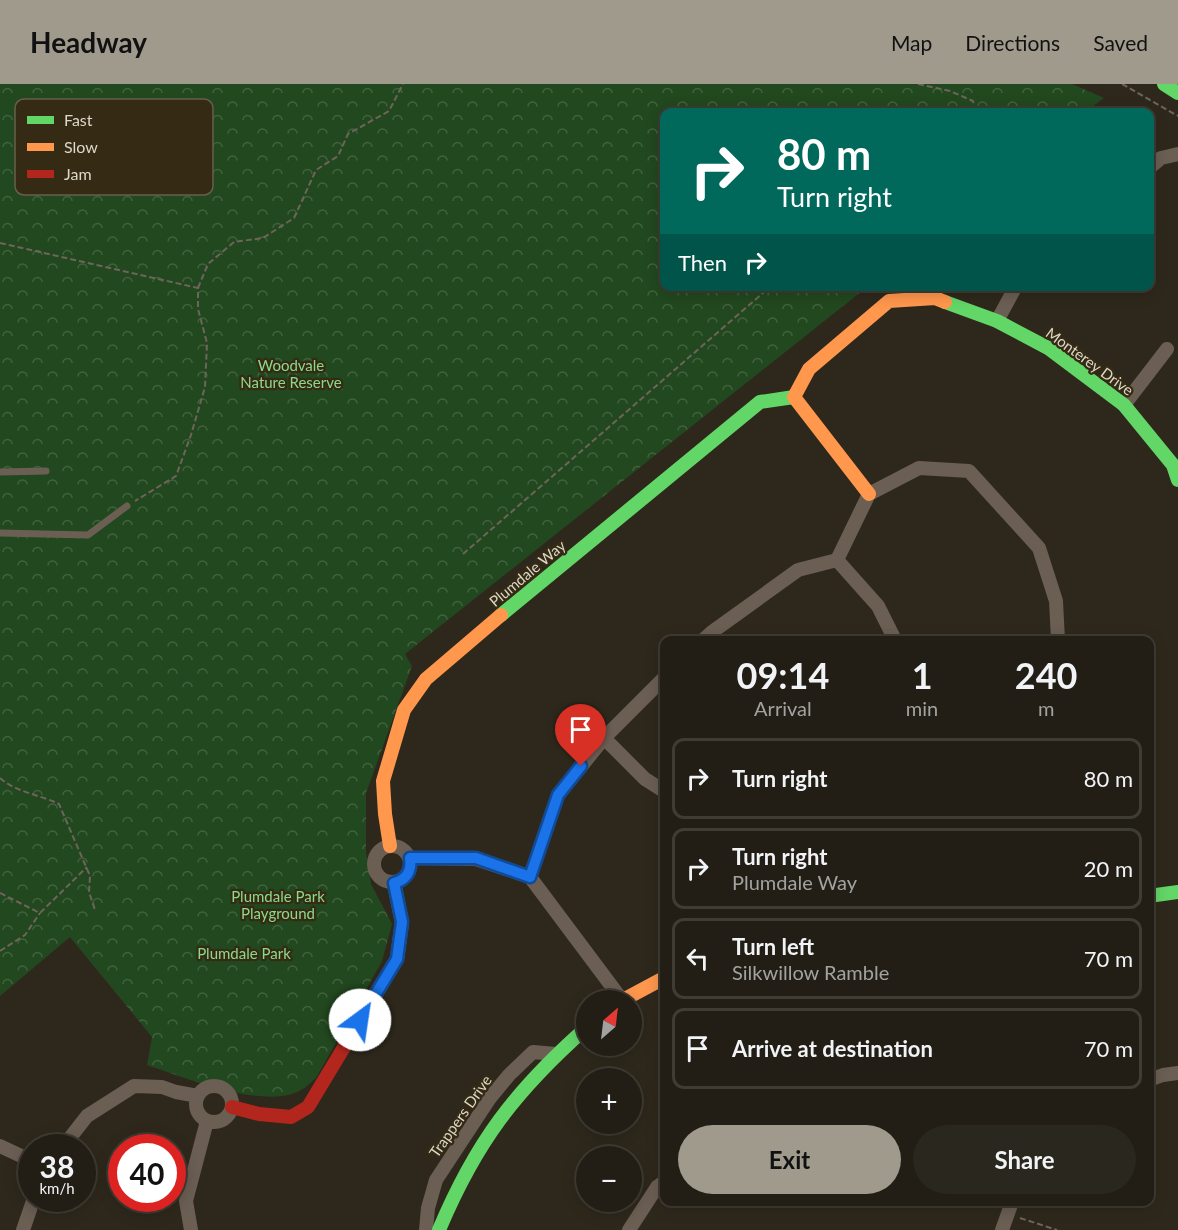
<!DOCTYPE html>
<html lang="en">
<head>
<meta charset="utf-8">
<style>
	:root { --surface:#221e15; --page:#2a271e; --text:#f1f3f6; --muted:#a2a2a0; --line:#3f3c34; --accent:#a09a8d }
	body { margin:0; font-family:Lato,sans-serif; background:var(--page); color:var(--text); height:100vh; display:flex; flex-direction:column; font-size:22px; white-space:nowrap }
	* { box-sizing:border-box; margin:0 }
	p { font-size:20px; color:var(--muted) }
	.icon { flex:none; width:33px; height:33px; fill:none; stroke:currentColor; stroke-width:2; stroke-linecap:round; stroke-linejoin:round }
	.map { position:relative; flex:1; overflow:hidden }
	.details { position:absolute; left:660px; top:552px; width:494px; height:570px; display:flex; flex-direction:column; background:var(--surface); border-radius:12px; box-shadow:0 3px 15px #0003,0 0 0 2px var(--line) }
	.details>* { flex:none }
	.top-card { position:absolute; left:660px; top:24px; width:494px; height:183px; border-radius:12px; box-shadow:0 3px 15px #0003,0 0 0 2px var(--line); background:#00695c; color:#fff; overflow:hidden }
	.needle { width:39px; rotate:28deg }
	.tools { position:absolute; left:576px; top:906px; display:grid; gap:12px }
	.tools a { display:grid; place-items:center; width:66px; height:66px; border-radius:50%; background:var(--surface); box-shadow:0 3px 15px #0003,0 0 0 2px var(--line); font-size:30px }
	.speed { position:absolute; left:18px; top:1050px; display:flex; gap:12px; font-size:30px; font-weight:700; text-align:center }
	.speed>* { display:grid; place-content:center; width:78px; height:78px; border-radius:50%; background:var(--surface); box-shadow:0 3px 15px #0003,0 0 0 2px var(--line); line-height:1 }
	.speed small { font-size:15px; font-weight:400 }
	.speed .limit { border:9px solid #d22; background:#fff; color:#111 }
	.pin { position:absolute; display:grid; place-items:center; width:51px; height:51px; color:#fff; margin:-62px -26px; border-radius:50% 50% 50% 0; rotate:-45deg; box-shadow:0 0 6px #0007 }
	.pin .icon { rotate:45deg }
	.me { position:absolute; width:66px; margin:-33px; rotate:31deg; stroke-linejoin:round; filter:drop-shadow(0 0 4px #0008) }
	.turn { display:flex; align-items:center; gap:21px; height:126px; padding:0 18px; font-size:27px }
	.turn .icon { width:78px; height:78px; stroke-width:2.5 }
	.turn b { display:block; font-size:42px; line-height:51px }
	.then { display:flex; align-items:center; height:57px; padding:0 18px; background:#0003; gap:12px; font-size:22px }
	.eta { display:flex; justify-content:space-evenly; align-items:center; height:102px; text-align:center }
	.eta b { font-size:36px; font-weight:700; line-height:42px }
	.cta { display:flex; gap:12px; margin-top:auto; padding:12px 18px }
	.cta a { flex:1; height:69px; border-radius:36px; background:var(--accent); color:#111; font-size:24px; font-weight:700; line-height:69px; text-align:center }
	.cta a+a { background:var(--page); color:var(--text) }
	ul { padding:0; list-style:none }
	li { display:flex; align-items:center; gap:18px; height:81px; margin:0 12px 9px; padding:0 6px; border:3px solid var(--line); border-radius:12px }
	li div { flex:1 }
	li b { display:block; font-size:22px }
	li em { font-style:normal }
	header { display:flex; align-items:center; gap:36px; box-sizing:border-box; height:84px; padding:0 30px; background:var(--accent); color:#111 }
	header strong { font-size:28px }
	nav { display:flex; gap:33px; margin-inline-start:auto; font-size:21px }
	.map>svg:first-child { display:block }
	.forest { fill:url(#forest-crowns) }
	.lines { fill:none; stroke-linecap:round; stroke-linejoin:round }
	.path { stroke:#6f645b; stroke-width:2; stroke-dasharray:6 3; stroke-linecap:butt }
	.lane { stroke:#6b5e53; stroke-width:7 }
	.street { stroke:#6b5e53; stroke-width:14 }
	.fast { stroke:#63d668; stroke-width:14 }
	.slow { stroke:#ff974d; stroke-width:14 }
	.jam { stroke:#b3261e; stroke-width:14 }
	.route-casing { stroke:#114b97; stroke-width:15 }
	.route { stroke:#1a73e8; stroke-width:10 }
	.labels { text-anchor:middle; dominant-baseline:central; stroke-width:4.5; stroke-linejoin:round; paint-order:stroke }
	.street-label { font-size:15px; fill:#ded8ca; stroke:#352b15 }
	.park-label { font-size:15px; fill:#8ada88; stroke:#352b15 }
	.key { fill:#352b15; stroke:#685f4b; stroke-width:1.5 }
	.key-label { font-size:16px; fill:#ded8ca }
</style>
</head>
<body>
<header>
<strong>Headway</strong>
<nav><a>Map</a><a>Directions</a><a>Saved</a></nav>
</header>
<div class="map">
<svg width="1178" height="1146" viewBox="0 0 1178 1146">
	<defs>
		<pattern id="forest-crowns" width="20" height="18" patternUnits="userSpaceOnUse" patternTransform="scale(1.5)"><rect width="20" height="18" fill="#22481f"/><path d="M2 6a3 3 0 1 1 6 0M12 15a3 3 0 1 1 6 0" fill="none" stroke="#42623e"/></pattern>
	</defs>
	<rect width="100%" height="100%" fill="#2e281c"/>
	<!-- forest -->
	<path class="forest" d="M0 0H1072L1104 14 1085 28H664V202L867 203 405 570 412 582 366 709V769L371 800 392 840 382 877 316 994C311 998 306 1003 301 1006 265 1027 184 993 147 981L152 953 70 853 0 912Z"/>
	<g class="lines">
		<!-- path -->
		<path class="path" d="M918 0 950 7 973 17 975 28
			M1122 0 1178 32
			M0 159 198 204V225L207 259 205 303 191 351 176 392 135 417
			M198 204 208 180 234 158 263 154 294 134 316 86 338 72 348 50 389 27 403 0
			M463 470 771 202
			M0 694C15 708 41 711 59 720L90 792 89 808 95 826
			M0 809 40 829 87 783
			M0 867 25 851 40 829
			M592 916 593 913 599 916
			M1020 1134 1057 1146"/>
		<!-- lane -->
		<path class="lane" d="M0 388 46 387
			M0 449 88 451 127 422"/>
		<!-- street -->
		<path class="street" d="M1149 84 1161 74 1178 70
			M997 237 1016 202
			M1124 321 1167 265
			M703 556 712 548 798 486 837 476
			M895 556 878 522 837 476 869 410 919 384 969 387 1039 464 1056 517 1058 556
			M604 654 645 695 664 707
			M374 780a18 18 0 1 1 36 0a18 18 0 1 1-36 0Z
			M410 774 476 775 530 793 622 916
			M530 793 558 711 604 654 664 594
			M1149 996 1163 991 1178 989
			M196 1020a18 18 0 1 1 36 0a18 18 0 1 1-36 0Z
			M0 1062 32 1077
			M62 1064 87 1032 134 1002 162 1003 176 1008 198 1012
			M23 1146 34 1114
			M191 1146 186 1117 207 1037
			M426 1146 428 1124 436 1096 490 1014 509 991 533 968 556 970
			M629 1146 657 1103 664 1098
			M1002 1146 1012 1118"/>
		<!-- fast -->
		<path class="fast" d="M1164 0 1178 9
			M945 218 997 237 1048 264 1124 321 1173 381 1178 396
			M501 531 760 318 794 313
			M1149 812 1178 808
			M358 940 397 875 402 838 394 799
			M439 1146C476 1058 515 1007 586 944"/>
		<!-- slow -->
		<path class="slow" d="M869 410 794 313 809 285 889 217 935 214 945 218
			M390 762 385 730 383 697 404 626 426 595 501 531
			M623 916 664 894"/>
		<!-- jam -->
		<path class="jam" d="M232 1023 259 1030 291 1033 308 1023 358 940"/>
	</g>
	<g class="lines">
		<!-- route casing -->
		<g class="route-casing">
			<path id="route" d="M360 936 397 875 402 838 394 799C406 796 412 787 410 774H476L530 793 558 711 581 682"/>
		</g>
		<!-- route -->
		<use href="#route" class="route"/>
	</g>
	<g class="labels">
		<!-- street labels -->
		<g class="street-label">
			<text transform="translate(1090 277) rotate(36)">Monterey Drive</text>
			<text transform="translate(527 489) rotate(-40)">Plumdale Way</text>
			<text transform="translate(460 1032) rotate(-55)">Trappers Drive</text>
		</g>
		<!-- park labels -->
		<g class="park-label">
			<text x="291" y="281">Woodvale<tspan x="291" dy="17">Nature Reserve</tspan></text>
			<text x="278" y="812">Plumdale Park<tspan x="278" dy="17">Playground</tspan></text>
			<text x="244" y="869">Plumdale Park</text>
		</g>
	</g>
	<!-- legend -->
	<rect x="15" y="15" width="198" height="96" rx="9" class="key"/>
	<rect x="27" y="32" width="27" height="8" fill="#63d668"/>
	<rect x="27" y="59" width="27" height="8" fill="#ff974d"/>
	<rect x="27" y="86" width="27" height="8" fill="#b3261e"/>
	<g class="key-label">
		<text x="64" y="42">Fast</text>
		<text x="64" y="69">Slow</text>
		<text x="64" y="96">Jam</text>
	</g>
</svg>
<div class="tools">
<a><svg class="needle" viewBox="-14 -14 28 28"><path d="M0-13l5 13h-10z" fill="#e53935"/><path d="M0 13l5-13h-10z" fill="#a2a2a0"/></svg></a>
<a>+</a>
<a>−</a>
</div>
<div class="speed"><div>38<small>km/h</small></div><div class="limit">40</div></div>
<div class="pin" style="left:581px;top:682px;background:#d93025"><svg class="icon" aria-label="arrive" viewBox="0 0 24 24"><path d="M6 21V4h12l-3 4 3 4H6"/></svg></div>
<svg class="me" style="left:360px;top:936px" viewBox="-20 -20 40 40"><circle r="19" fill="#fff"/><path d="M0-13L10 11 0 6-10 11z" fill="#1a73e8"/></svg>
<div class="top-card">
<div class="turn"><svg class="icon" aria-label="right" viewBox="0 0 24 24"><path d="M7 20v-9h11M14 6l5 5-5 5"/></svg><div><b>80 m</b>Turn right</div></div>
<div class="then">Then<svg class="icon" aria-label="right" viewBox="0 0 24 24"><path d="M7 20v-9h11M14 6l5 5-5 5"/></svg></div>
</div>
<section class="details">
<div class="eta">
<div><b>09:14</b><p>Arrival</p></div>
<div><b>1</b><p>min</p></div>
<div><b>240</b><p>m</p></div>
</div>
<ul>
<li><svg class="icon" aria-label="right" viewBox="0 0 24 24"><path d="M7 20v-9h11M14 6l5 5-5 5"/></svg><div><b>Turn right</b></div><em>80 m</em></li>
<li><svg class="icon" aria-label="right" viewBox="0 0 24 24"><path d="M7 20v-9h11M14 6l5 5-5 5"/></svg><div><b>Turn right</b><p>Plumdale Way</p></div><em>20 m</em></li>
<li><svg class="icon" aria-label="left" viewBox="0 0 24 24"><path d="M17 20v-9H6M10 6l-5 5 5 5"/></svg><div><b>Turn left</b><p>Silkwillow Ramble</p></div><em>70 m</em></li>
<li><svg class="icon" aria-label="arrive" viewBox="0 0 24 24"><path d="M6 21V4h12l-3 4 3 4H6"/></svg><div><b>Arrive at destination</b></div><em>70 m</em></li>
</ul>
<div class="cta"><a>Exit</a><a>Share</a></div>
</section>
</div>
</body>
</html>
